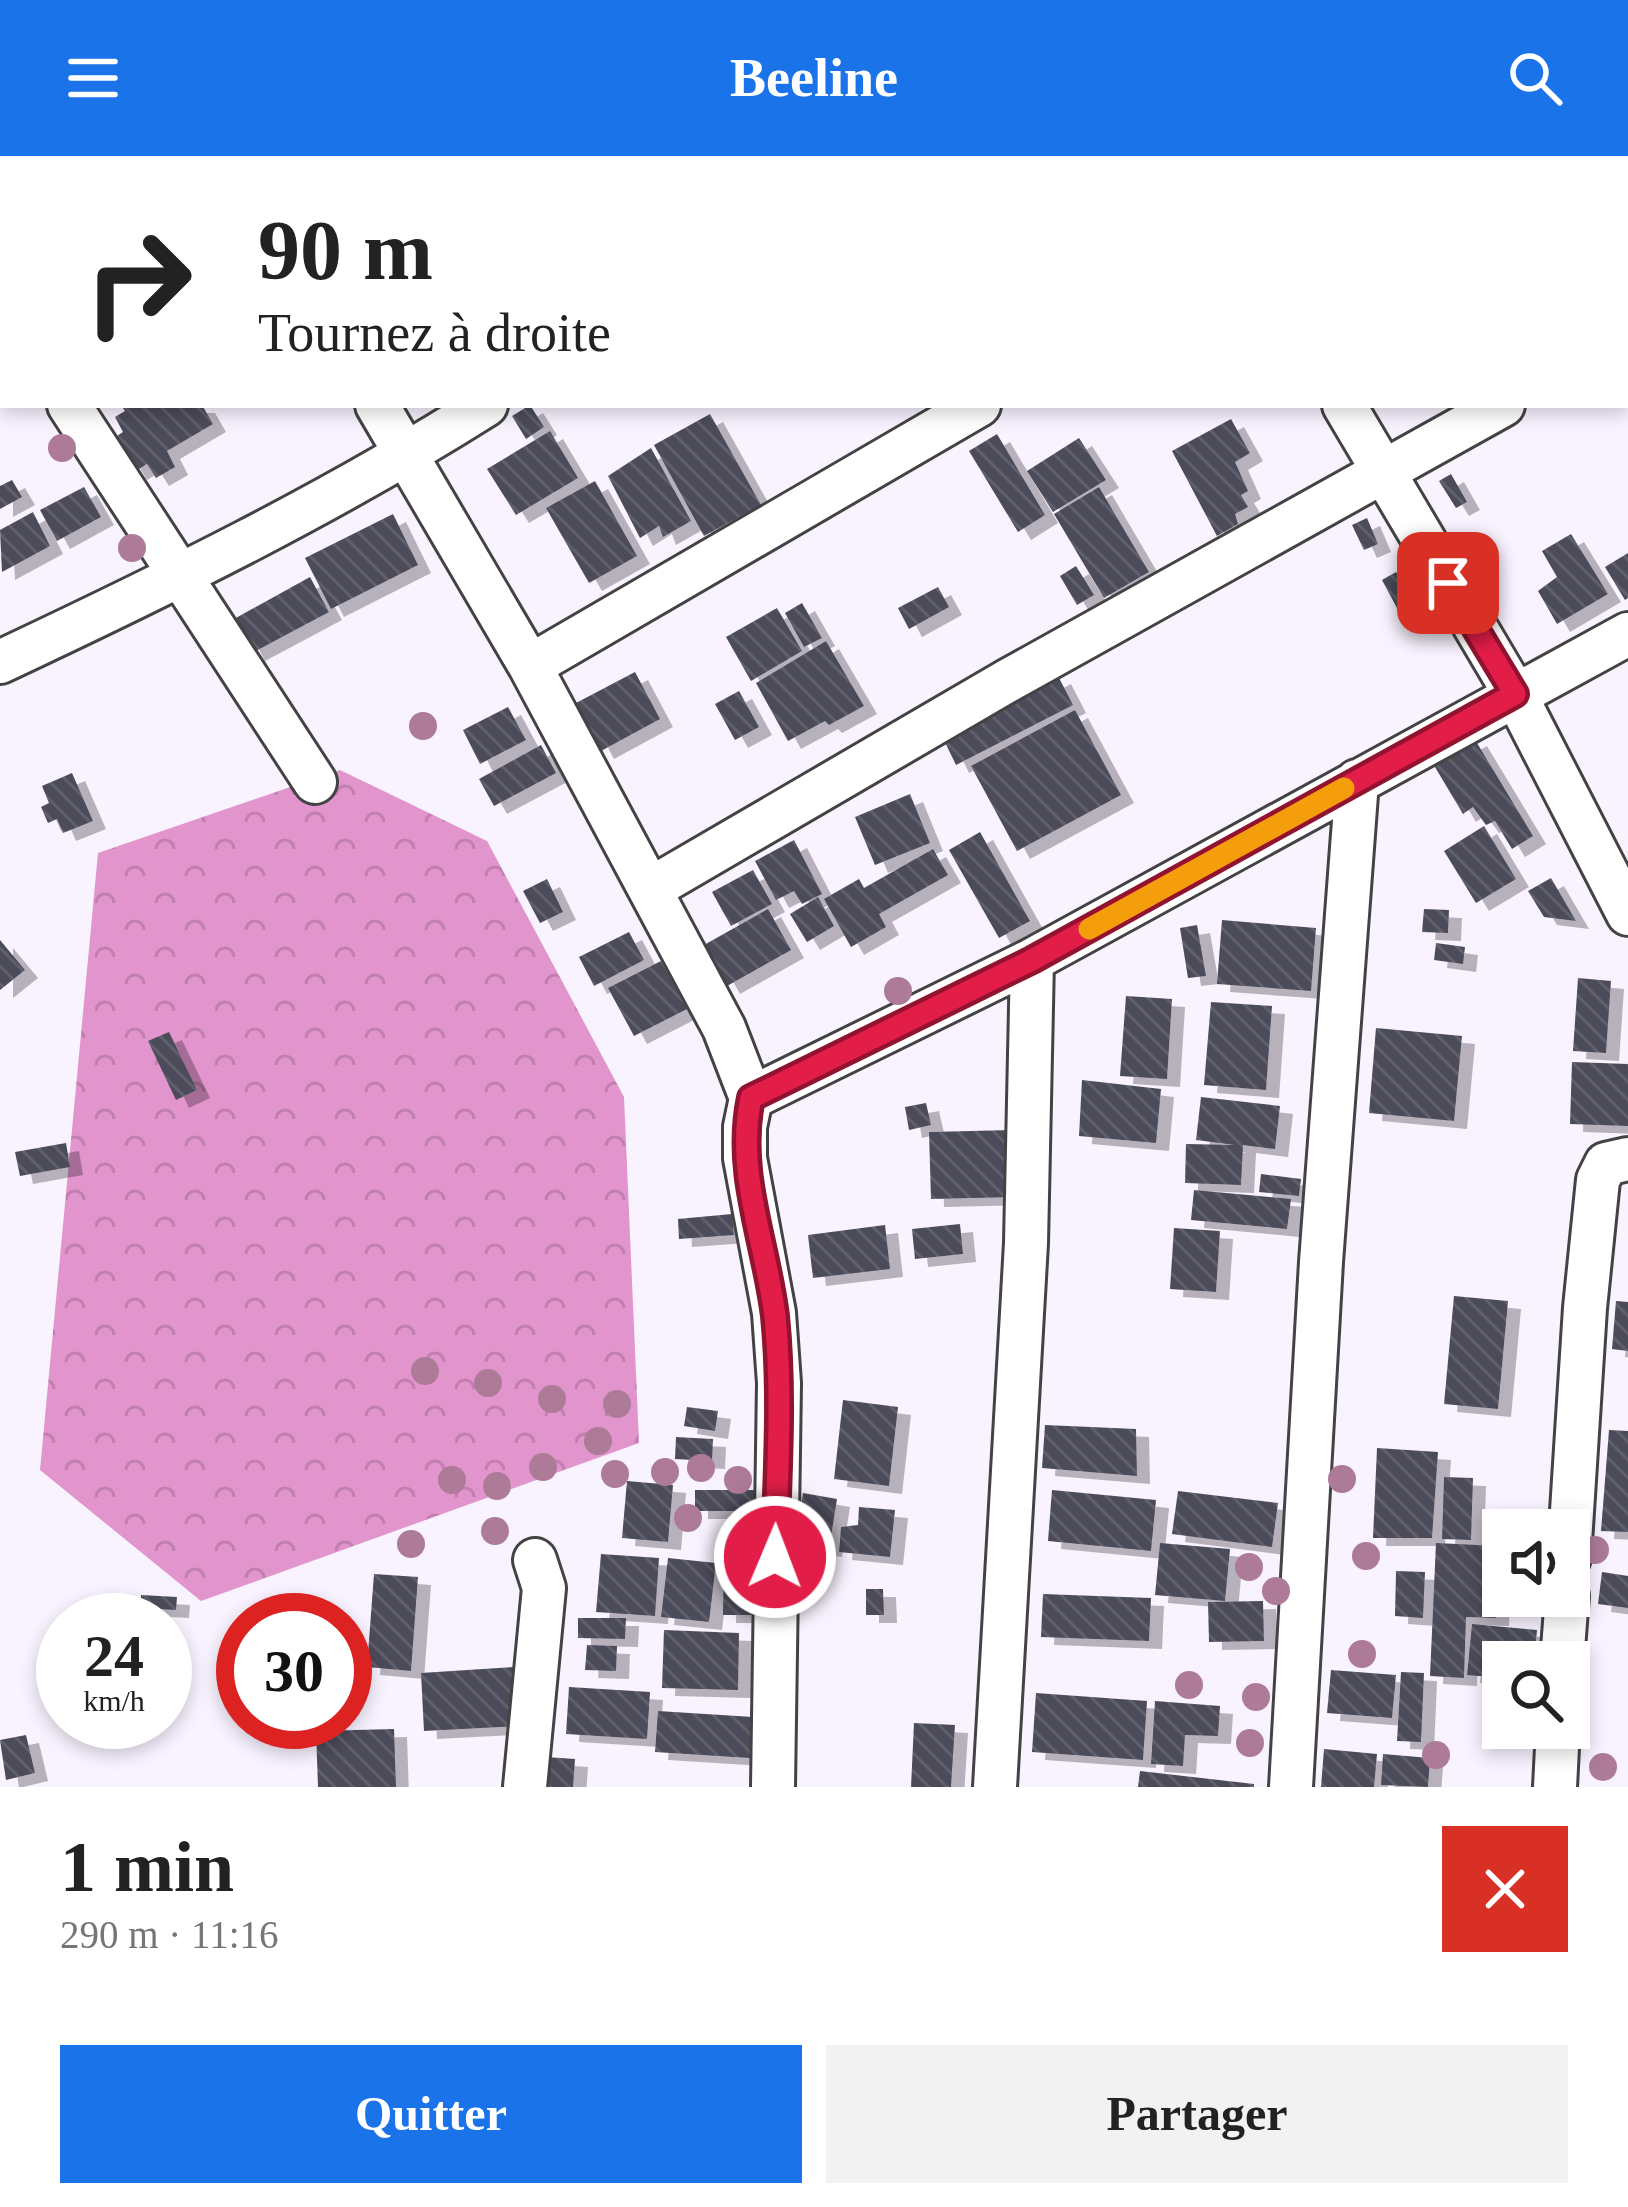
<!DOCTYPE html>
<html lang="fr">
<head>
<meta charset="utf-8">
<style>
	:root { --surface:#fff; --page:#f2f2f2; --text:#222; --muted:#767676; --accent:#1a73e8 }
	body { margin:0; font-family:"Times New Roman",serif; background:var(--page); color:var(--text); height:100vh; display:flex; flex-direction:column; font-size:45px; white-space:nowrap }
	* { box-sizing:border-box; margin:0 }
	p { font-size:39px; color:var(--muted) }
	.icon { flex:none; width:66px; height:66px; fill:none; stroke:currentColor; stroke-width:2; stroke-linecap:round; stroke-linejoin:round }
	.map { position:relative; height:1631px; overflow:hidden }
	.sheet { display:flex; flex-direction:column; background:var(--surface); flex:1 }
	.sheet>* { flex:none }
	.guide { position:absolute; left:0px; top:0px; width:1629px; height:252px; box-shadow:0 6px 18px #0003; background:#fff; color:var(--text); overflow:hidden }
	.buttons { position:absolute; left:1482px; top:1353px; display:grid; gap:24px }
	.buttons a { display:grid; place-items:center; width:108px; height:108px; border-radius:0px; background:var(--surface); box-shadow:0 6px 18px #0003; font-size:60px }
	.speed { position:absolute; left:36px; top:1437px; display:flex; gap:24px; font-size:60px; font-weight:700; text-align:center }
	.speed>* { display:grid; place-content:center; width:156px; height:156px; border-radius:50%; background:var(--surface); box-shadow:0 6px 18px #0003; line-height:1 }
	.speed small { font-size:30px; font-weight:400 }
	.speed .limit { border:18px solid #d22; background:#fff; color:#111 }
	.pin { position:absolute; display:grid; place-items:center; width:102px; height:102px; color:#fff; margin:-51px; border-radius:24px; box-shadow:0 6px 18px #0006 }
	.me { position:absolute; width:132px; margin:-66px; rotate:1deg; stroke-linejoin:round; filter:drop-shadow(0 0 9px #0008) }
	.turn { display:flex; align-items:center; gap:42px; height:252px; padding:0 60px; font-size:54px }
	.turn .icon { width:156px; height:156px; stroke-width:2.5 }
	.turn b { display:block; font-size:84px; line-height:102px }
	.round { display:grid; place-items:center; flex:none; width:126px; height:126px; border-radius:0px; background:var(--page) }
	.headline { display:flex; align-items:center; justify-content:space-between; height:204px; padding:0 60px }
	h1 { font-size:72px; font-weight:600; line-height:90px }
	.button { display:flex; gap:24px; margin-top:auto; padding:24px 60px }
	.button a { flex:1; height:138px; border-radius:0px; background:var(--accent); color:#fff; font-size:48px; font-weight:600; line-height:138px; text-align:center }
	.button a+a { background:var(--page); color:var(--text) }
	header { display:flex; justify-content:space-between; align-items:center; height:156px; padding:0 60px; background:var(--accent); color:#fff; font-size:54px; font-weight:600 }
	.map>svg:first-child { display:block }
	.forest { fill:url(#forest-crowns) }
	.building { fill:url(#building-back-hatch); filter:url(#shadow) }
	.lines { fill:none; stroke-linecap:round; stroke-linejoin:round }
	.minor-casing { stroke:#434343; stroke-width:48 }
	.minor { stroke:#fff; stroke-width:42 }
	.tree { fill:#ad7a98 }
	.route-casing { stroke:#92132f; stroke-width:30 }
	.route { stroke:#e11d48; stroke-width:21 }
	.slow { stroke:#f59e0b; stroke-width:21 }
</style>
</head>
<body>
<header><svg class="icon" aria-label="menu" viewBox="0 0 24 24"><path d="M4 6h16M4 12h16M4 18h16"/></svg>Beeline<svg class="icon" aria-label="search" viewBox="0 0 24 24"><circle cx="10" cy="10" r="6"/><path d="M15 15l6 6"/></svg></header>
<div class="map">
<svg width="1628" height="1631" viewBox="0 0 1628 1631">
	<defs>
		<pattern id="forest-crowns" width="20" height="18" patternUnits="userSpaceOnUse" patternTransform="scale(3)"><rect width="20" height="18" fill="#e195cc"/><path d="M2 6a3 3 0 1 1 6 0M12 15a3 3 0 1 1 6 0" fill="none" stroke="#c07fae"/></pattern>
		<pattern id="building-back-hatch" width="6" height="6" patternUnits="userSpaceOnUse" patternTransform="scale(3)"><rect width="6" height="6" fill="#4c4b5a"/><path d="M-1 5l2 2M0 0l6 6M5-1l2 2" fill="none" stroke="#61616d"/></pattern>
		<filter id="shadow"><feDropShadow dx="13" dy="8" stdDeviation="0" flood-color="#0004"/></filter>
	</defs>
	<rect width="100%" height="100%" fill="#f9f2ff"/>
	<!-- forest -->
	<path class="forest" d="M340 614 487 685 624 941 639 1287 201 1445 40 1314 98 697Z"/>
	<!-- building -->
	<path class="building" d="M121 249H202L213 268 167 295 175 311 156 322 147 308 134 316 114 282 123 276 115 261 125 255Z
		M530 249 544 271 526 283 512 260Z
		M710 258 761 349 704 380 654 289Z
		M1231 263 1250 297 1235 306 1248 335 1241 339 1248 351 1235 358 1238 368 1217 380 1172 295Z
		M550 275 578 322 516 359 487 313Z
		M997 278 1045 359 1018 376 969 295Z
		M1079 282 1106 324 1053 356 1027 315Z
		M651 292 691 365 663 381 659 370 640 382 608 320Z
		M1451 318 1467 346 1456 352 1439 325Z
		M12 324 22 341 0 353V330Z
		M595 325 637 400 589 427 546 352Z
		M84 331 101 361 57 385 40 354Z
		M1099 331 1149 416 1104 442 1054 358Z
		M33 356 50 390 2 416 0 374Z
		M393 358 418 409 331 453 305 402Z
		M1367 362 1378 388 1364 394 1352 369Z
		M1571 378 1608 438 1557 468 1538 435 1557 421 1542 395Z
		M1628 397V442L1625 444 1605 411Z
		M1076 410 1094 439 1077 449 1060 420Z
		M1396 416 1412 444 1397 452 1382 424Z
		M310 421 329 456 252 497 234 463Z
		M938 431 949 451 909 473 898 452Z
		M802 447 822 482 804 491 785 457Z
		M777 452 802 495 751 525 726 481Z
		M826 485 864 550 829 569 825 565 788 585 756 527Z
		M635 516 660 563 601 595 576 547Z
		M1058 520 1073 549 956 609 942 580Z
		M739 535 759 571 735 584 715 548Z
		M508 551 526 584 480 608 463 574Z
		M1075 554 1121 639 1017 695 971 610Z
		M1474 582 1533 680 1512 693 1495 665 1486 669 1473 651 1463 658 1432 606Z
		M541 589 556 617 494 650 479 623Z
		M72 617 93 665 63 677 57 663 48 667 41 651 49 647 42 630Z
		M910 638 930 687 875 709 855 661Z
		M1484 670 1516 723 1476 747 1444 695Z
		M980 676 1030 765 999 782 949 694Z
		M794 684 822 738 802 748 794 735 776 744 755 705Z
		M933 693 948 719 879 758 886 771 851 791 824 743 859 723 864 732Z
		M753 714 772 748 731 770 712 736Z
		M1551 722 1576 765 1544 761 1528 735Z
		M547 723 563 756 540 767 523 735Z
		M818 741 834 770 807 786 790 758Z
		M768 753 791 794 727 830 704 789Z
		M1424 753 1449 754 1448 777 1422 776Z
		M1222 764 1316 772 1311 835 1217 828Z
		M1197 769 1206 820 1188 822 1180 772Z
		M629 776 644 804 594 830 579 801Z
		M0 784 25 814 0 834Z
		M1436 787 1465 791 1463 808 1434 804Z
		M661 805 687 853 634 880 608 832Z
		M1578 822 1611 825 1606 897 1573 895Z
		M1126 840 1172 843 1167 923 1120 920Z
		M1211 846 1272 850 1266 934 1204 929Z
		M1376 872 1462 880 1454 965 1369 957Z
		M169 876 197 934 176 944 148 885Z
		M1572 906 1628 908V970L1570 968Z
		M1082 924 1161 933 1156 987 1079 980Z
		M1201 941 1280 950 1275 993 1243 989 1241 1029 1185 1027 1186 988 1235 989 1196 984Z
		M926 947 931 969 909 974 905 951Z
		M1013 974 1015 1041 931 1043 929 976Z
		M66 987 70 1011 20 1020 15 996Z
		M1261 1018 1301 1023 1299 1040 1259 1036Z
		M1194 1034 1291 1043 1287 1073 1191 1064Z
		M732 1058 734 1079 679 1083 678 1063Z
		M960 1068 963 1098 915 1103 912 1073Z
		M885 1069 890 1113 813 1122 808 1079Z
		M1174 1072 1220 1075 1216 1136 1170 1133Z
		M1454 1140 1508 1145 1498 1253 1444 1248Z
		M1616 1145 1628 1146V1195L1612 1193Z
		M843 1244 898 1251 889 1330 834 1323Z
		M687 1251 718 1255 715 1275 684 1270Z
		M1045 1269 1136 1273 1137 1320 1042 1312Z
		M1609 1274 1628 1275V1376L1601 1375Z
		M676 1281 713 1283 712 1305 675 1303Z
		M1377 1292 1438 1296 1432 1382H1373Z
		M1444 1321 1473 1322 1471 1384 1442 1383Z
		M627 1325 673 1329 668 1386 622 1382Z
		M695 1334H757V1355H695Z
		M1052 1334 1156 1344 1151 1395 1048 1385Z
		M1178 1335 1278 1347 1272 1391 1172 1378Z
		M803 1337 837 1343 829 1393 795 1388Z
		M859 1351 895 1354 890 1401 839 1396 841 1371 858 1369Z
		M1160 1387 1230 1393 1225 1445 1155 1439Z
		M1436 1387 1499 1390 1496 1462 1466 1461 1464 1522 1430 1520Z
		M724 1395H763L762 1459H723Z
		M601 1398 659 1402 655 1460 596 1456Z
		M668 1402 716 1407 709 1466 661 1461Z
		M1396 1415 1425 1416 1423 1462 1395 1460Z
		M1602 1416 1628 1420V1452L1598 1448Z
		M374 1418 418 1421 411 1515 367 1511Z
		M866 1433H883L884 1459H866Z
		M1043 1438 1151 1442 1149 1485 1041 1481Z
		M141 1439 177 1441 176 1454 141 1452Z
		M1263 1445 1264 1485 1209 1486 1208 1446Z
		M578 1462H626L625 1483 578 1482Z
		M1472 1468 1537 1474 1534 1506H1503V1522L1467 1519Z
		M664 1474 739 1477 738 1534 662 1532Z
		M587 1489 617 1490 616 1515 585 1514Z
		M514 1511 518 1570 424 1575 421 1517Z
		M1331 1514 1396 1519 1392 1562 1327 1557Z
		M1401 1516 1424 1517 1421 1586 1397 1585Z
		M569 1531 650 1536 647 1583 566 1578Z
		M1036 1537 1147 1545 1143 1604 1032 1596Z
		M1155 1545 1220 1550 1218 1580 1185 1579 1183 1610 1151 1608Z
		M658 1555 753 1561 750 1602 655 1596Z
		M914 1567 955 1569 951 1631H911Z
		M394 1573 396 1631H318L316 1575Z
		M26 1579 35 1617 6 1624 0 1584Z
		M1324 1593 1377 1598 1374 1631H1321Z
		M1383 1598 1430 1602 1428 1631 1381 1629Z
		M546 1601 575 1603 573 1631H544Z
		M1140 1615 1254 1628V1631H1138Z"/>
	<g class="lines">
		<!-- minor casing -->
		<g class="minor-casing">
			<path id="minor" d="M239 0 241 3
				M1200 0 1202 3
				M360 3 365 0
				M905 3 911 0
				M1416 3 1421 0
				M0 145 3 149
				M1626 180 1628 179
				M69 249 315 626
				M377 249 530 510 979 249
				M1344 249 1515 538 1628 758
				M0 506C166 428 331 347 486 249
				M530 510 724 872 751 942 1032 804 1628 478
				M652 732 1009 524 1503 249
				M751 942 745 971V1002L774 1157 779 1227 773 1631
				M1569 1402 1585 1152 1598 1024 1606 1008 1628 1003
				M1562 1506 1567 1440
				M525 1631 544 1432 535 1404
				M995 1631 1026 1087 1032 804
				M1291 1631 1321 1106 1357 625
				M1555 1631 1558 1572"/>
		</g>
		<!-- minor -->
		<use href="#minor" class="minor"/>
	</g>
	<!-- trees -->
	<g class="tree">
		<circle cx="62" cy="292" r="14"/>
		<circle cx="132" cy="392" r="14"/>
		<circle cx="423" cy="570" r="14"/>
		<circle cx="898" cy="835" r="14"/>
		<circle cx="425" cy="1215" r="14"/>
		<circle cx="488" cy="1227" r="14"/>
		<circle cx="552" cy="1243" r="14"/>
		<circle cx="617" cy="1248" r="14"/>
		<circle cx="598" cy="1285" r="14"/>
		<circle cx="543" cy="1311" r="14"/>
		<circle cx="701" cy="1312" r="14"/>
		<circle cx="665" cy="1316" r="14"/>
		<circle cx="615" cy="1318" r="14"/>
		<circle cx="1342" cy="1323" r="14"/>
		<circle cx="452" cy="1324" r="14"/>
		<circle cx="738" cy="1324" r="14"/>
		<circle cx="497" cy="1330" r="14"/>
		<circle cx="688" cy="1362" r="14"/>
		<circle cx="748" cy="1373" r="14"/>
		<circle cx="495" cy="1375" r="14"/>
		<circle cx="411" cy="1388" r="14"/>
		<circle cx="1595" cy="1394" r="14"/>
		<circle cx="1366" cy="1400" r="14"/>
		<circle cx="1249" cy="1411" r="14"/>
		<circle cx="1276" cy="1435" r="14"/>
		<circle cx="1362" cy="1498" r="14"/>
		<circle cx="1189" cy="1529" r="14"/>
		<circle cx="1256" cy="1541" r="14"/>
		<circle cx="1250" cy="1587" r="14"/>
		<circle cx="1436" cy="1599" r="14"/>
		<circle cx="1603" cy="1611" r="14"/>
	</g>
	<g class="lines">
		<!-- route casing -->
		<g class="route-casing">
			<path id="route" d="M775 1401C777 1321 783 1240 775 1160 766 1086 735 1017 751 942L1032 804 1515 538 1448 427"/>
		</g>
		<!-- route -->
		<use href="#route" class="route"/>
		<!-- slow -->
		<path class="slow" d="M1089 773 1344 632"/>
	</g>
</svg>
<div class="buttons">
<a><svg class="icon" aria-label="sound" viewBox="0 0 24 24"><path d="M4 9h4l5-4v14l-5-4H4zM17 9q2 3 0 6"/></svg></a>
<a><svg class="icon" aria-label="search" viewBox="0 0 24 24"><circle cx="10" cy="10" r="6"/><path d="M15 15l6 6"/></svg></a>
</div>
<div class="speed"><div>24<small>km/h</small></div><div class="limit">30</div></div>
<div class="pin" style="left:1448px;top:427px;background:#d93025"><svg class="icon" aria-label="arrive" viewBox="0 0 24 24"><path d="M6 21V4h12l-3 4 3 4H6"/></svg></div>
<svg class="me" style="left:775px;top:1401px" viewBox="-20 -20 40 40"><circle r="17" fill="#e11d48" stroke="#fff" stroke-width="3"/><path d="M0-11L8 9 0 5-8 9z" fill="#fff"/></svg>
<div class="guide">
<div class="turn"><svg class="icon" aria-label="right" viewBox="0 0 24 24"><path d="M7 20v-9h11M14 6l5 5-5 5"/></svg><div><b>90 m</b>Tournez à droite</div></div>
</div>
</div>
<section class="sheet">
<div class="headline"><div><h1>1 min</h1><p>290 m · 11:16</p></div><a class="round" style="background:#d93025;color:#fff"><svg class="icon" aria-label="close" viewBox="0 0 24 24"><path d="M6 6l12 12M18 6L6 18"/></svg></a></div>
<div class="button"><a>Quitter</a><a>Partager</a></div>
</section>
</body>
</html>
